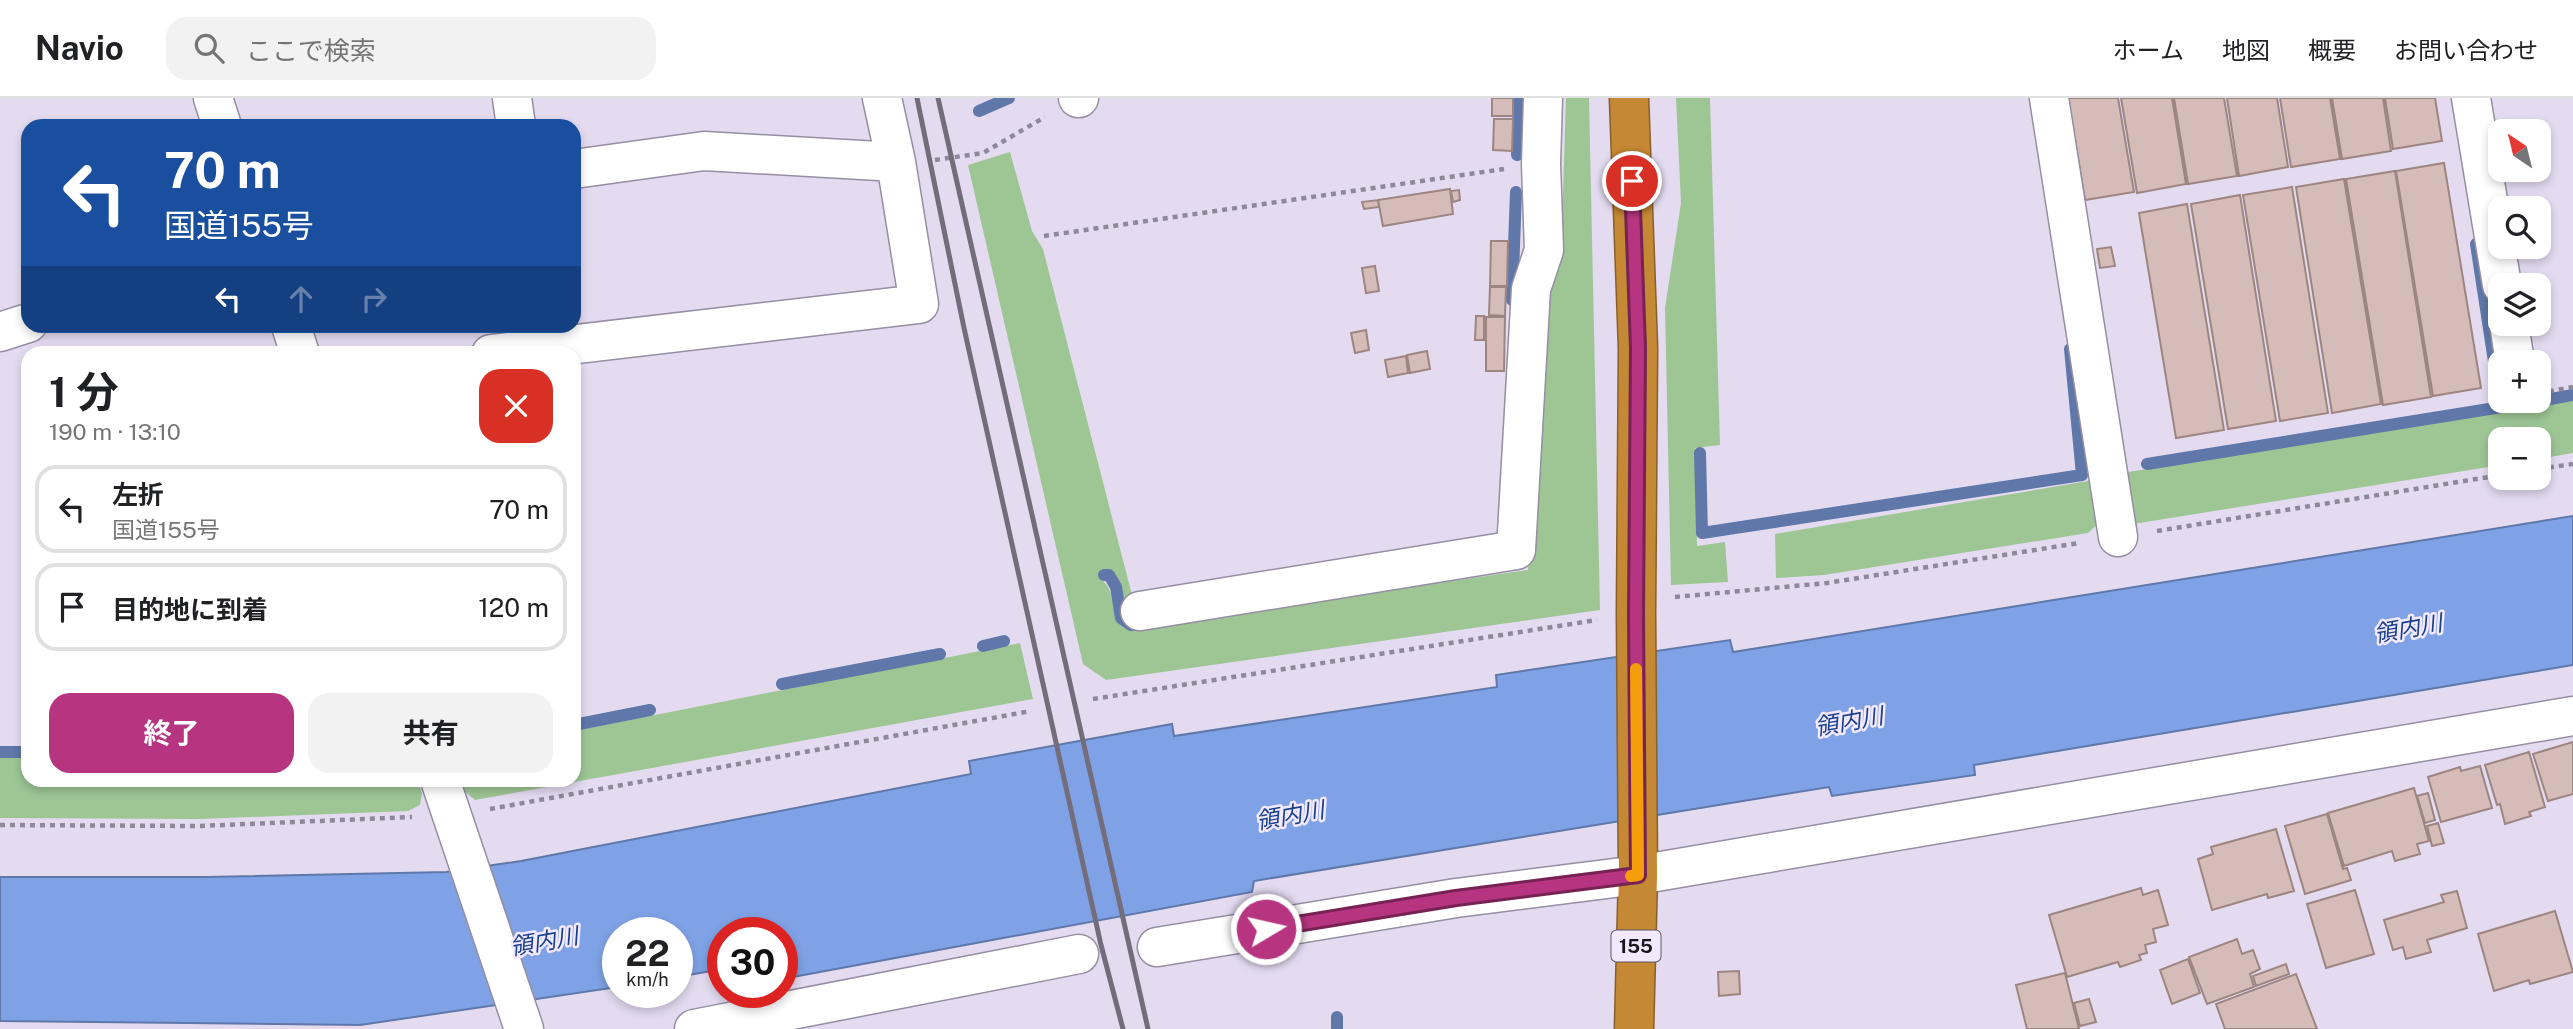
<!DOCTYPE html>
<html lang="ja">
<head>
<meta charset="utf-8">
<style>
	:root { --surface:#fff; --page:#f2f2f2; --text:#202124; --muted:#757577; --line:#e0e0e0; --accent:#b73580 }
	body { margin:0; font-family:"Public Sans","Noto Sans JP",sans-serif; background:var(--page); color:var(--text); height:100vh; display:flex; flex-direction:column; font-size:26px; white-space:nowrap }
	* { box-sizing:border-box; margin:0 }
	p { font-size:23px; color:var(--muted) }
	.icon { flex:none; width:38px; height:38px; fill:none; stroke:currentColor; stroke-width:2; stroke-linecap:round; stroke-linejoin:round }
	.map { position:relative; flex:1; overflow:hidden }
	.panel { position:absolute; left:21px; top:248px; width:560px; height:441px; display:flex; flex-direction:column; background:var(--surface); border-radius:21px; box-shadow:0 4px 10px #0003 }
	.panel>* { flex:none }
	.hud { position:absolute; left:21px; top:21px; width:560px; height:214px; border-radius:21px; box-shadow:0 4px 10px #0003; background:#1a4fa0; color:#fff; overflow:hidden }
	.needle { width:46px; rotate:325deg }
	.tools { position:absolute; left:2488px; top:21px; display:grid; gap:14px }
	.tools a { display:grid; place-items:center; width:63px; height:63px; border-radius:14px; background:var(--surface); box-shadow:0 4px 10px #0003; font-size:35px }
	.speed { position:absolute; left:602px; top:819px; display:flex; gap:14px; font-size:35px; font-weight:700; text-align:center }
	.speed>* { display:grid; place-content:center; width:91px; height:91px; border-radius:50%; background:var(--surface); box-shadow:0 4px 10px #0003; line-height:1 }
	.speed small { font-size:18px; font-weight:400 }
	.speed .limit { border:10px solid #d22; background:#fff; color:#111 }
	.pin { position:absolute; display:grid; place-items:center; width:60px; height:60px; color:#fff; margin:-30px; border:4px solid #fff; border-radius:50%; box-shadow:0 2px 7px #0007 }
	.me { position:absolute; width:77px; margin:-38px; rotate:81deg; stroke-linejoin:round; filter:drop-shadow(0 0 5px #0008) }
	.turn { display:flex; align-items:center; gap:24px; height:147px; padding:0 28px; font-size:32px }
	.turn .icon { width:91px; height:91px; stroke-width:2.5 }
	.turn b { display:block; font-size:49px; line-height:60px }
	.lanes { display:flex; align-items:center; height:66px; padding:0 28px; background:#0003; justify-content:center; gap:35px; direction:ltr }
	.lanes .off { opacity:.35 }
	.round { display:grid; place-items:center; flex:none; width:74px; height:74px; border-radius:21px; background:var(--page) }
	.summary { display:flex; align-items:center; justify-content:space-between; height:119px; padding:0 28px }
	h1 { font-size:42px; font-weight:700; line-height:52px }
	.primary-button { display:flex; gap:14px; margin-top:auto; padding:14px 28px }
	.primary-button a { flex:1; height:80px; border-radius:21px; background:var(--accent); color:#fff; font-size:28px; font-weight:700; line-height:80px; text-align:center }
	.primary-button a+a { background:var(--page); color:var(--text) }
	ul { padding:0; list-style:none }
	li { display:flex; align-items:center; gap:21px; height:88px; margin:0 14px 10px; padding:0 14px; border:4px solid var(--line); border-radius:21px }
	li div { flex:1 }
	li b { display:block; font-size:26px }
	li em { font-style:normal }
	header { display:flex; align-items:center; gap:42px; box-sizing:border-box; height:98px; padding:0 35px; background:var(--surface); border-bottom:2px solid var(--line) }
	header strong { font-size:33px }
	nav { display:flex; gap:38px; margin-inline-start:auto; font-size:24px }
	.search { width:490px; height:63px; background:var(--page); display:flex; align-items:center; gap:18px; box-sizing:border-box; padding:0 24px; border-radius:21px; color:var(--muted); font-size:26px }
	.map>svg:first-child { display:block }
	.green { fill:#9ec695 }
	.water { fill:#7ea2e5; stroke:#5f78a9; stroke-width:2 }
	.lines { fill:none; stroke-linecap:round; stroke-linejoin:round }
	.stream { stroke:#5f78a9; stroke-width:12 }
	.building { fill:#d6bcb8; stroke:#9d8581; stroke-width:2 }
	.street-casing { stroke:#968ea2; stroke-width:41 }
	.highway-casing { stroke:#88602c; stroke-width:41 }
	.path { stroke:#8e8898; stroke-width:4.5; stroke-dasharray:5 5; stroke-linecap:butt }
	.street { stroke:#fff; stroke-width:38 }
	.highway { stroke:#c58834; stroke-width:38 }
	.rail { stroke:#736d7b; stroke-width:5 }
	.route-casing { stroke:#772253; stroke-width:18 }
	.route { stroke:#b73580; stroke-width:12 }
	.slow { stroke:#f59e0b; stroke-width:12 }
	.labels { text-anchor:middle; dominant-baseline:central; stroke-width:5; stroke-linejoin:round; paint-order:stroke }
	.shield { fill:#f2e9fe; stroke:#595560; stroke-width:2 }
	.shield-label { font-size:19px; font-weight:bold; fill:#18151c }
	.water-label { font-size:23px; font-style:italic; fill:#19408d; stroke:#f2e9fe }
</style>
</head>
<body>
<header>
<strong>Navio</strong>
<div class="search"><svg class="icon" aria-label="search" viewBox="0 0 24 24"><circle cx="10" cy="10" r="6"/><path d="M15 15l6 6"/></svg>ここで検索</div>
<nav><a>ホーム</a><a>地図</a><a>概要</a><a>お問い合わせ</a></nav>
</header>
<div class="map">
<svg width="2573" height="931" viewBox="0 0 2573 931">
	<rect width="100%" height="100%" fill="#e4dbf1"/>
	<!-- green -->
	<path class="green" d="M1566 0H1589L1600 512 1106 582 1083 566 968 67 1010 54 1032 133 1043 151 1133 501 1126 519 1113 472 1103 474 1101 481C1118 495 1107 514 1126 530L1528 472 1542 195 1561 159Z
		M1676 0H1710L1720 347 1695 350 1697 448 1725 444 1728 484 1671 487 1665 210 1681 105Z
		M2573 302V355L2539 361V341H2501V367L2133 426 2116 376Z
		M2100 381 2104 420 2088 435 1824 477 1776 480 1775 436Z
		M1020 545 1033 601 475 702 464 693 461 683 574 682V633Z
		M0 659H28V682H417L422 695 420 707 408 713 200 721 0 720Z"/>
	<!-- water -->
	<path class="water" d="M2573 418V567L1974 667 1975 677 1832 698 1829 689 1254 783 1252 794 782 881V835H723V871L677 879V835H618V889L360 927 0 923V779H206L446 774 521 763 971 676 969 663 1172 626 1174 638 1497 589 1496 577 1730 542 1733 554Z"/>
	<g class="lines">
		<!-- stream -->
		<path class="stream" d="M979 13 1009 0
			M1517 57 1519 0
			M2476 146 2501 309
			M1512 202 1516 94
			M2539 303 2573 297
			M1700 355 1702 435 2082 377 2070 251
			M2147 366 2539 303
			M1104 477H1109L1116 489 1121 520 1131 527 1139 526
			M983 548 1004 543
			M782 586 940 556
			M574 627 650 612
			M0 654H28
			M1337 919V931"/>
	</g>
	<!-- building -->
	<path class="building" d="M1492 0H1513V18H1492Z
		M2068 0H2118L2134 94 2085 102Z
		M2121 0H2172L2186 86 2137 95Z
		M2174 0H2224L2237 78 2188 86Z
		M2227 0H2277L2288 69 2239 78Z
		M2280 0H2330L2340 61 2291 69Z
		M2332 0H2383L2391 53 2342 61Z
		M2385 0H2435L2442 43 2393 51Z
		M1494 21H1513L1512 53 1493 52Z
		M2444 65 2481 290 2433 298 2396 73Z
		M2395 73 2431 299 2383 307 2346 81Z
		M2344 81 2381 306 2332 315 2296 89Z
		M2292 89 2328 315 2280 323 2243 97Z
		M1450 91 1453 116 1383 128 1378 102Z
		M1459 92 1460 102 1453 104 1451 93Z
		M2240 97 2276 323 2228 331 2191 106Z
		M1378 102 1379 109 1364 111 1362 104Z
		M2187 106 2224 332 2176 340 2139 115Z
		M1491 143H1508L1507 188H1490Z
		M2111 149 2115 168 2100 170 2097 151Z
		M1375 168 1379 193 1366 195 1362 170Z
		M1490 189H1506L1505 218 1489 217Z
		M1476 218H1484V242H1475Z
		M1486 219H1505L1504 273H1486Z
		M1366 232 1369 252 1355 255 1351 235Z
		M1427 253 1430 271 1410 275 1407 257Z
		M1406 258 1408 275 1388 279 1385 262Z
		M2573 644V696L2548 703 2533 656Z
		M2529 654 2545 709 2529 714 2531 718 2505 726 2500 706 2497 707 2485 667Z
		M2480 668 2492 710 2441 724 2428 679 2460 669 2461 673Z
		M2414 690 2429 743 2417 746 2420 756 2395 763 2392 753 2344 768 2328 715Z
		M2428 695 2435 722 2425 725 2417 698Z
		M2327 716 2343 771 2347 770 2351 782 2305 796 2285 728Z
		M2438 725 2444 745 2432 748 2427 728Z
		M2276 731 2294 793 2268 800 2267 796 2212 812 2198 761 2213 756 2211 749Z
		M2141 790 2143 797 2158 792 2168 827 2153 831 2156 844 2145 847 2147 855 2139 857 2141 862 2120 869 2118 864 2067 879 2049 817Z
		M2355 792 2374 856 2326 870 2307 806Z
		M2457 793 2467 830 2427 842 2431 854 2406 861 2403 849 2393 852 2384 822 2444 804 2441 797Z
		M2555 813 2573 874 2530 886 2529 882 2494 893 2478 836Z
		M2237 841 2242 856 2253 852 2260 871 2250 876 2254 889 2207 906 2189 859Z
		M2188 861 2200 895 2172 906 2160 872Z
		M2286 866 2289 876 2256 888 2253 878Z
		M1739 873 1740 896 1719 898 1718 874Z
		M2065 875 2079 931H2027L2016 887Z
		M2296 876 2317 931H2225L2216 906Z
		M2089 901 2096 924 2080 928 2074 905Z"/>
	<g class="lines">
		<!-- street casing -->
		<g class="street-casing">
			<path id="street" d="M213 0 222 28
				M512 0 516 28
				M1078 0H1079
				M2049 0 2118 439
				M2471 0 2502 187
				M574 71 704 53 896 64
				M2509 226 2515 264
				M291 228 300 256
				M0 234 28 225
				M491 256 919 206 896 64 882 0
				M1140 513 1516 452 1531 191 1544 152 1541 66 1543 0
				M440 682 524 931
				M1157 849 1456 800 1638 777 2573 618
				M694 931 1079 856"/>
		</g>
		<!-- highway casing -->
		<g class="highway-casing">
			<path id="highway" d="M1629 0 1638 250 1636 516 1638 777 1634 931"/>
		</g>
		<!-- path -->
		<path class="path" d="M935 62 983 55 1045 19
			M1044 138 1504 71
			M2539 295 2573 289
			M2539 371 2573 366
			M2157 433 2501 377
			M1675 499 1827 485 2079 445
			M1093 601 1597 522
			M490 711 1031 613
			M0 727 200 728 412 719"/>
		<!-- street -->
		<use href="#street" class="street"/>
		<!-- highway -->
		<use href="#highway" class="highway"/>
		<!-- rail -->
		<path class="rail" d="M917 0 964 230 1101 847 1123 931
			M938 0 1148 931"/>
	</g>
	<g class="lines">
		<!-- route casing -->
		<g class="route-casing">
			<path id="route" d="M1266 831 1456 800 1638 777 1636 516 1638 250 1632 83"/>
		</g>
		<!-- route -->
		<use href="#route" class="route"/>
		<!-- slow -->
		<path class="slow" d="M1631 778 1638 777 1636 571"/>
	</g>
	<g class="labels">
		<!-- shield labels -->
		<rect class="shield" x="1611.5" y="832.5" width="49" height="31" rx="5"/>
		<g class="shield-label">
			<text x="1636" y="848">155</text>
		</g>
		<!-- water labels -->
		<g class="water-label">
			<text transform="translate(2408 530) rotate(-10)">領内川</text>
			<text transform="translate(1849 623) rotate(-10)">領内川</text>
			<text transform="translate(1290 717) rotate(-10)">領内川</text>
			<text transform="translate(544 843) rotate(-10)">領内川</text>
		</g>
	</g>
</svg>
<div class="tools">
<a><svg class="needle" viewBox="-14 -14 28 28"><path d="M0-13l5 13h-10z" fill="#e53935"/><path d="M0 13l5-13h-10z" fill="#757577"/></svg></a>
<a><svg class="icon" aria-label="search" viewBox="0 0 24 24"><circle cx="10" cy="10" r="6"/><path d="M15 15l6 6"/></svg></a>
<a><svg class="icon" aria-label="layers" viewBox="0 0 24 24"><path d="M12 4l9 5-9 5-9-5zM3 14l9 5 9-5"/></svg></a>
<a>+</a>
<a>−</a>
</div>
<div class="speed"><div>22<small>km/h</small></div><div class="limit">30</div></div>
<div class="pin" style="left:1632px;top:83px;background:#d93025"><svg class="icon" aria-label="arrive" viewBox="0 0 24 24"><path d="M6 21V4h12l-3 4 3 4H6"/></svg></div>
<svg class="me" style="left:1266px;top:831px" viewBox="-20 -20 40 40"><circle r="17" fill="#b73580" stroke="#fff" stroke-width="3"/><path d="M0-11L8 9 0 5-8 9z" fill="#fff"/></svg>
<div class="hud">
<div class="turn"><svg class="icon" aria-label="left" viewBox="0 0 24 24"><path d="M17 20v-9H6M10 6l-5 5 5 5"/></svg><div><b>70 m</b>国道155号</div></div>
<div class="lanes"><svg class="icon" aria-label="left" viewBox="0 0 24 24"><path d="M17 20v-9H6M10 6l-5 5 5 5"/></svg><svg class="icon off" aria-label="ahead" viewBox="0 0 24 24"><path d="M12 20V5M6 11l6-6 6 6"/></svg><svg class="icon off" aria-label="right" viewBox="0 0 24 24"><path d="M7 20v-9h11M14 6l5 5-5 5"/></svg></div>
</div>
<section class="panel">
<div class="summary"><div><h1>1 分</h1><p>190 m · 13:10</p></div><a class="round" style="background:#d93025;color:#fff"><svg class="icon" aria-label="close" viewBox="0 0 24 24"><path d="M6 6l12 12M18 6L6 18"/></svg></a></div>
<ul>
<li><svg class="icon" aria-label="left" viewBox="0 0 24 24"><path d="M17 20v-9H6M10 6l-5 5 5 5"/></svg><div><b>左折</b><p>国道155号</p></div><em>70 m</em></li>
<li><svg class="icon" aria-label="arrive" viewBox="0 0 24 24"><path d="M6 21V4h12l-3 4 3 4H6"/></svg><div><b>目的地に到着</b></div><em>120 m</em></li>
</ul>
<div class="primary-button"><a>終了</a><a>共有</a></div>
</section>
</div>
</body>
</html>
